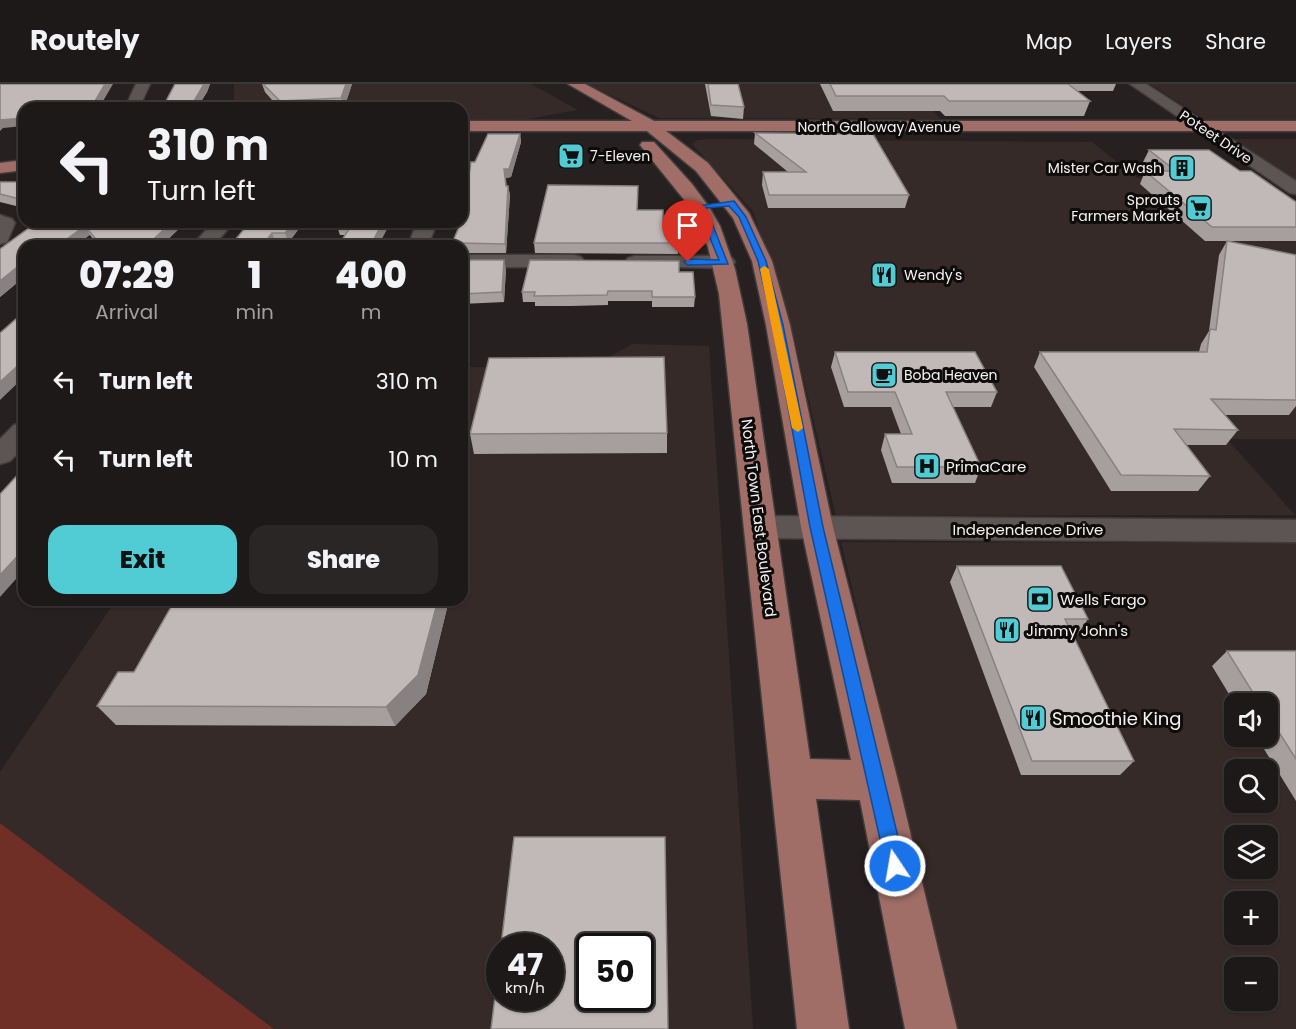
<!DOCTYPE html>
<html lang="en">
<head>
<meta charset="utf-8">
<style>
	:root { --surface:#1c1918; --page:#292625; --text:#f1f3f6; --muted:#a0a0a2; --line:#3a3837; --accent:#51ccd4 }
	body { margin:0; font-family:Poppins,sans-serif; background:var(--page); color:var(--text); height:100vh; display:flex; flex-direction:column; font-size:22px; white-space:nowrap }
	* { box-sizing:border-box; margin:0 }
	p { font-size:20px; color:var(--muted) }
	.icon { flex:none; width:33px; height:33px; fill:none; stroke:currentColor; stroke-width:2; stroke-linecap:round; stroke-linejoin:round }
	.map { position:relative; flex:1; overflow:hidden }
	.sheet { position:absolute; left:18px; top:156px; width:450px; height:366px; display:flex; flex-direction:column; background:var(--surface); border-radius:18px; box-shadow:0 2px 4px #0004,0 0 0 2px var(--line) }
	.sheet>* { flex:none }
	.hud { position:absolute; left:18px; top:18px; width:450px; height:126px; border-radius:18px; box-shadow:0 2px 4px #0004,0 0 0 2px var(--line); background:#1c1918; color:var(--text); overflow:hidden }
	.tools { position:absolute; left:1224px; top:609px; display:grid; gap:12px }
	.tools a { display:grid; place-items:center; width:54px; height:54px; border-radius:12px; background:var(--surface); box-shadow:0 2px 4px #0004,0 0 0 2px var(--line); font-size:30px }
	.speed { position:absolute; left:486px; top:849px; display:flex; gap:12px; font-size:30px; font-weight:700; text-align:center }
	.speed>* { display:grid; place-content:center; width:78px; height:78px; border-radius:50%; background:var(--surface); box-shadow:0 2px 4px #0004,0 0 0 2px var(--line); line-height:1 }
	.speed small { font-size:15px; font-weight:400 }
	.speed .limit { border:3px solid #111; border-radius:9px; background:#fff; color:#111 }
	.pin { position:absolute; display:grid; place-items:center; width:51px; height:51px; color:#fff; margin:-62px -26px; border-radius:50% 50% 50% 0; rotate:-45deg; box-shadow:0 0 6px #0007 }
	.pin .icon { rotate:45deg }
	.me { position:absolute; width:66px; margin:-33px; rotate:348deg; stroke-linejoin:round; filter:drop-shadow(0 0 4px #0008) }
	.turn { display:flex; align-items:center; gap:21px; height:126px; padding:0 30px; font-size:27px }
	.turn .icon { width:78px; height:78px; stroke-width:2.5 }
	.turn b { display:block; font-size:42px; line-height:51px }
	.eta { display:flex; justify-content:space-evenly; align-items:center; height:102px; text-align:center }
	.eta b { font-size:36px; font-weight:800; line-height:42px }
	.cta { display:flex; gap:12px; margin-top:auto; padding:12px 30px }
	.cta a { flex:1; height:69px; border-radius:18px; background:var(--accent); color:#111; font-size:24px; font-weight:800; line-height:69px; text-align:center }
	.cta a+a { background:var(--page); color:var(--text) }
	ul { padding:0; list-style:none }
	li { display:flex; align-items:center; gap:18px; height:78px; padding:0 30px }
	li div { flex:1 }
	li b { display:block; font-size:22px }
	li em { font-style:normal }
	header { display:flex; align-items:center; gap:36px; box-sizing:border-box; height:84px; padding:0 30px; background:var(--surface); border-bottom:2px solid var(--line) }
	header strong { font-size:28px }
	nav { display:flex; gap:33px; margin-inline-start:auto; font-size:21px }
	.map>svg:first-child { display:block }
	.built { fill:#362a28; fill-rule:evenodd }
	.green { fill:#6f2f26 }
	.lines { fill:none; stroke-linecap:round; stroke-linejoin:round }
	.minor-casing { stroke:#423d3d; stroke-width:3 }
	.major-casing { stroke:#423d3d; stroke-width:3 }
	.minor { fill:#5c5554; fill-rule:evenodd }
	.major { fill:#a06e67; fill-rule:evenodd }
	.wall { fill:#a69f9e }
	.shaded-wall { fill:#878281 }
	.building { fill:#c1b9b8; stroke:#878281; stroke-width:1.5; fill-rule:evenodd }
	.route { fill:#1a73e8; stroke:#114b97; stroke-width:1.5 }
	.slow { fill:#f59e0b }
	.labels { text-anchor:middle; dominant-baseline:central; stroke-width:6; stroke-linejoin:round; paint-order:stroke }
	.far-street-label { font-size:14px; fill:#f6f2f2; stroke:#0e0b0b }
	.far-poi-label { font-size:14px; fill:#f6f2f2; stroke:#0e0b0b; text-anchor:start }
	.poi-label { font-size:15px; fill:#f6f2f2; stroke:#0e0b0b; text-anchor:start }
	.street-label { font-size:15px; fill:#f6f2f2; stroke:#0e0b0b }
	.near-poi-label { font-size:18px; fill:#f6f2f2; stroke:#0e0b0b; text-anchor:start }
</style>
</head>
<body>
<header>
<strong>Routely</strong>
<nav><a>Map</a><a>Layers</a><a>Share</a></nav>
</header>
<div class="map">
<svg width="1296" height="945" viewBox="0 0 1296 945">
	<rect width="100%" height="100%" fill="#262120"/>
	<!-- built -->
	<path class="built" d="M234 0H531L578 26 528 35 462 36V24H234Z
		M587 0H912L940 35 659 34Z
		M1150 0H1296V35H1204Z
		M709 55 1092 58 1137 94 1259 95 1296 120V355H1227L1295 431 836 432 793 249 753 127 692 60 697 56Z
		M1234 55H1296V96Z
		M632 260 709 262 753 945H274L0 739V688L116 516H462V286L467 283 588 285ZM500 862H550V914H500ZM590 862H640V914H590Z
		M841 458 1296 459V945H958ZM1234 620H1268V652H1234ZM1234 686H1268V718H1234ZM1234 752H1268V784H1234ZM1234 818H1268V850H1234ZM1234 884H1268V916H1234Z"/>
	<!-- green -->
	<path class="green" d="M0 739 274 945H0Z"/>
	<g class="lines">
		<!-- minor casing -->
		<g class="minor-casing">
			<path id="minor" d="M136 0H150L139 24H125Z
				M1130 0H1146L1296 97V110L1290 109Z
				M0 131 12 135 15 139 7 158 0 160Z
				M213 138H234L213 162H192Z
				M417 138H437L428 162H408Z
				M462 171H574L581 173 584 177 581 181 574 183H462Z
				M635 172H725L732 174 735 178 732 182 725 184 628 182 625 178 628 174Z
				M24 338V363L10 377 0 380V355L14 341Z
				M761 432 1296 436V458L761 454 750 451 745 443 750 435Z"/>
		</g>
		<!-- major casing -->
		<g class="major-casing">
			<path id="major" d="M568 0H585L654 37H1296V47H666L708 79 749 129 772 177 790 241 833 443 898 697 957 945H905L860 716 816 715 849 945H797L719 210 708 163 690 123 640 61 642 58H654L692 100 709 123 720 142 735 185 747 240 810 675 851 676 801 443 766 241 752 177 733 134 696 87 647 47H462V37H632Z
				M24 76V86L0 89V79Z"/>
		</g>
		<!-- minor -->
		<use href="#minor" class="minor"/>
		<!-- major -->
		<use href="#major" class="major"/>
	</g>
	<!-- wall -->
	<path class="wall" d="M175 0H210L207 8 197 24H167L165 19Z
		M262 0H352L344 24H279L265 8Z
		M705 0H738L744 23 743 35 711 32Z
		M820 0H1116L1113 7H1077L1090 17 1084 32H945L940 27H833Z
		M755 49 909 111 905 124H768L762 101 763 88H788L754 60Z
		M520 50 521 58 511 93 506 94V102H508L510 111 506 169H462V162H451L462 138 475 78Z
		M1149 66 1240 87 1296 118V157H1205L1140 100 1145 87H1154L1143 78Z
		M0 98H24V124L0 118Z
		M638 111 637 126 663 137 678 159V170L535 169 534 159Z
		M34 138H186L161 162H98L90 151 24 162V194H23L0 213V165L31 143 30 141Z
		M250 138H304L288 159H276Z
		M391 138 345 151H340L337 142Z
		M1227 157 1296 171V322L1289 331H1225L1238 346 1226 361H1186L1210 392 1198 407H1111L1034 283 1040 268H1199L1201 260 1209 247 1219 171Z
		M462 176 506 185 504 218 462 220Z
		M679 188 695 213 694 223H652V217H608V221L571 222H535V218H523L522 208Z
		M835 268 997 308 991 323H953L981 383 975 399H892L881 366 885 350H901L891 323H844L831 283Z
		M667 349V369L474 370 470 350Z
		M957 482 1088 535 1077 551H1073L1134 677 1120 691H1021L950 498Z
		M175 516H449L426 610 395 642 116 641 97 622 134 588Z
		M1227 567H1296V717L1256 652H1268V620H1235L1212 582Z"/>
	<!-- shaded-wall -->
	<path class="shaded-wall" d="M105 0H113L99 24H91Z
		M204 0H210L207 8 197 24H190Z
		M346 0H352L344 24 341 14Z
		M24 34V42L3 44 0 47V36Z
		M520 50 521 58 511 93 506 94 507 111 504 85Z
		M508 102 510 111 506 169 505 160Z
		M172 138H186L161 162H146Z
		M294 138H304L288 159 285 149Z
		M383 138H391L378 162H370Z
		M85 142 90 151 75 162H57Z
		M272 149 276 159 273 162H262Z
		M504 176 506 185 504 218 502 208Z
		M16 184 23 194 0 213V197Z
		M24 276V293L0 316V298Z
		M465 408 470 428 462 462V421Z
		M24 465V486L0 513V491Z
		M438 516H449L426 610 395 642 386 623Z"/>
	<!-- building -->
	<path class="building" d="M0 0H105L91 24H24V34L0 36Z
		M175 0H204L190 24H168L170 19H165Z
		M263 0H346L341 14 280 17Z
		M708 0H738L744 23 711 21Z
		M830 0H1068L1090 17H949L944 12H836Z
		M755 49 873 50 909 111H769L763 88H806Z
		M488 50H520L509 85H504L506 102H508L505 160 460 159 458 162H451L461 138H462L471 78H475Z
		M1149 66H1209L1240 87H1251L1296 118V143H1212L1145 87H1176Z
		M0 98H24V116L0 110Z
		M548 101 638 102 637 126H663V137H676L678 159H534Z
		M34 138H172L146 162H98L100 160 85 142 57 162H24V184H16L0 197V165L33 141H30Z
		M250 138H294L285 149H272L262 162H230Z
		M339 138H383L370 162H338L351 142H337Z
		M1227 157 1296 171V316L1211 315 1238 346 1174 345 1210 392 1121 391 1040 268H1207L1210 245 1216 246Z
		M462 176H504L502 208 462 210Z
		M530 176 679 177V188H693L695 213H652V207H608L607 211 534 212 535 208H522Z
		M24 228V276L0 298V249Z
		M835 268H975L997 308H946L981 383H897L885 350H912L895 308H848Z
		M664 273 667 349 470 350 489 274Z
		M24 384V465L0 491V410Z
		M462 408H465L462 421Z
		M957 482H1061L1088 535H1065L1134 677H1032Z
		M175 516H438L418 591 386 623 97 622 118 588H134Z
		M1227 567H1296V675L1268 631V620H1260Z
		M514 753H665L668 945H491L500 873V914H550V862H501ZM590 862H640V914H590Z"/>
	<!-- route -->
	<path class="route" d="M734 117 746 133 766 177 783 241 823 443 905 782 902 788 895 791 889 788 886 782 810 443 773 241 758 177 739 133 729 122 706 124 728 180 688 181 684 178 688 175 719 176 697 122Z"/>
	<!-- slow -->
	<path class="slow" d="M764 182 769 185 803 344 798 348 792 344 760 185Z"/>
	<!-- icons -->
	<defs>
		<g id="supermarket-square" transform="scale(1.35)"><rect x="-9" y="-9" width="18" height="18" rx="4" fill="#51ccd4" stroke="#0e0b0b"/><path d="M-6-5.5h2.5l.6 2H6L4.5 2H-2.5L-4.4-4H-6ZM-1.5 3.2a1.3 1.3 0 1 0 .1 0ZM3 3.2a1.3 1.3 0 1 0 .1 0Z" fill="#111"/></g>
		<g id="building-square" transform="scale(1.35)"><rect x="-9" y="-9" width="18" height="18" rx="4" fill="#51ccd4" stroke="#0e0b0b"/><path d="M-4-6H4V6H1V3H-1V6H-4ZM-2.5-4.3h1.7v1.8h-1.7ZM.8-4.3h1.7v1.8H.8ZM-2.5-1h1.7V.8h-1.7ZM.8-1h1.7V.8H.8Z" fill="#111"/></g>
		<g id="restaurant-square" transform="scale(1.35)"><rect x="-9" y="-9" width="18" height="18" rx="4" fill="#51ccd4" stroke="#0e0b0b"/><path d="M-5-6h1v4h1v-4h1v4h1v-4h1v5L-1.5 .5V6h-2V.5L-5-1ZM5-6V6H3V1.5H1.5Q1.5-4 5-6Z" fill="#111"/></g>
		<g id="cafe-square" transform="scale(1.35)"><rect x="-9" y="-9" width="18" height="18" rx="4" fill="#51ccd4" stroke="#0e0b0b"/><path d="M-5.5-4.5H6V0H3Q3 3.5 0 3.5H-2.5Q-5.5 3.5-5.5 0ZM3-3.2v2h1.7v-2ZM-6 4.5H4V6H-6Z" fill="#111"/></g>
		<g id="hospital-square" transform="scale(1.35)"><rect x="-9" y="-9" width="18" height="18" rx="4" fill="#51ccd4" stroke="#0e0b0b"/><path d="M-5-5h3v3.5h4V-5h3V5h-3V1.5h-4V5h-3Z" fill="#111"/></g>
		<g id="bank-square" transform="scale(1.35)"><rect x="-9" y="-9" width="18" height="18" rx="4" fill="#51ccd4" stroke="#0e0b0b"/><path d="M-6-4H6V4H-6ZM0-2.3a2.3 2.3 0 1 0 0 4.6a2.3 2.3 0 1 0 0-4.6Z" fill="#111"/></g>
	</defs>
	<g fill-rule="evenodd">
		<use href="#supermarket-square" x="571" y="72"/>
		<use href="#building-square" x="1182" y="84"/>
		<use href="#supermarket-square" x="1199" y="124"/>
		<use href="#restaurant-square" x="884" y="191"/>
		<use href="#cafe-square" x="884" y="291"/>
		<use href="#hospital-square" x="927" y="382"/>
		<use href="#bank-square" x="1040" y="515"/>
		<use href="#restaurant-square" x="1007" y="546"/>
		<use href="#restaurant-square" x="1033" y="634"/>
	</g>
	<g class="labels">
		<!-- far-street labels -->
		<g class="far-street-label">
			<text x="879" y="43">North Galloway Avenue</text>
			<text transform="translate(1216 53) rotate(34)">Poteet Drive</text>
		</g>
		<!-- far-poi labels -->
		<g class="far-poi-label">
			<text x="590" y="72">7-Eleven</text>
			<text x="1162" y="84" text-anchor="end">Mister Car Wash</text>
			<text x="1180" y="116" text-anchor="end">Sprouts<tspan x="1180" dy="16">Farmers Market</tspan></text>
			<text x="904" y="191">Wendy's</text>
			<text x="904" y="291">Boba Heaven</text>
		</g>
		<!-- poi labels -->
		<g class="poi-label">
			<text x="946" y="382">PrimaCare</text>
			<text x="1060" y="515">Wells Fargo</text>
			<text x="1026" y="546">Jimmy John's</text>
		</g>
		<!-- street labels -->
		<g class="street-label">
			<text transform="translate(759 434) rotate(83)">North Town East Boulevard</text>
			<text x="1028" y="445">Independence Drive</text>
		</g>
		<!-- near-poi labels -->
		<g class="near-poi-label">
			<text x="1052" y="634">Smoothie King</text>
		</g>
	</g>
</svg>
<div class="tools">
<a><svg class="icon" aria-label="sound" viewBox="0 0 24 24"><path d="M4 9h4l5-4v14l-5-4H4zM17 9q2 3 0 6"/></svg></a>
<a><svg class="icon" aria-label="search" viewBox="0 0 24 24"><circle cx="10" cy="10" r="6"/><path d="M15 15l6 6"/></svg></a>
<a><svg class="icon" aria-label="layers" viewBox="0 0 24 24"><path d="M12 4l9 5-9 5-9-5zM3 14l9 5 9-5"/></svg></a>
<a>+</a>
<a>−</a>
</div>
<div class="speed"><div>47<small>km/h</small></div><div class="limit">50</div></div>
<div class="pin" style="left:688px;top:178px;background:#d93025"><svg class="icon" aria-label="arrive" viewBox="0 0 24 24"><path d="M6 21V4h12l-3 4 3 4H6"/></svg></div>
<svg class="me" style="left:895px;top:782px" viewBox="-20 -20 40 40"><circle r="17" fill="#1a73e8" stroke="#fff" stroke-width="3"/><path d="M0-11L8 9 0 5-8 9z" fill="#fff"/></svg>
<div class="hud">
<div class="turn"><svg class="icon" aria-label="left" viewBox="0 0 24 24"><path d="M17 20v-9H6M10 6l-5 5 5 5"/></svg><div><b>310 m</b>Turn left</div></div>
</div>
<section class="sheet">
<div class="eta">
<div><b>07:29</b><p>Arrival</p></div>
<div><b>1</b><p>min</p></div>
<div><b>400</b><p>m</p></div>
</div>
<ul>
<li><svg class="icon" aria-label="left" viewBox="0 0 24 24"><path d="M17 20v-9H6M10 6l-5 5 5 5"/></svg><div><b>Turn left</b></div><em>310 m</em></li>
<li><svg class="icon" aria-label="left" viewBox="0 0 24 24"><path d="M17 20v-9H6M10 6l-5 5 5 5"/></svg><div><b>Turn left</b></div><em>10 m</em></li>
</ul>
<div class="cta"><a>Exit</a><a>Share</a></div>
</section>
</div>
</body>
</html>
